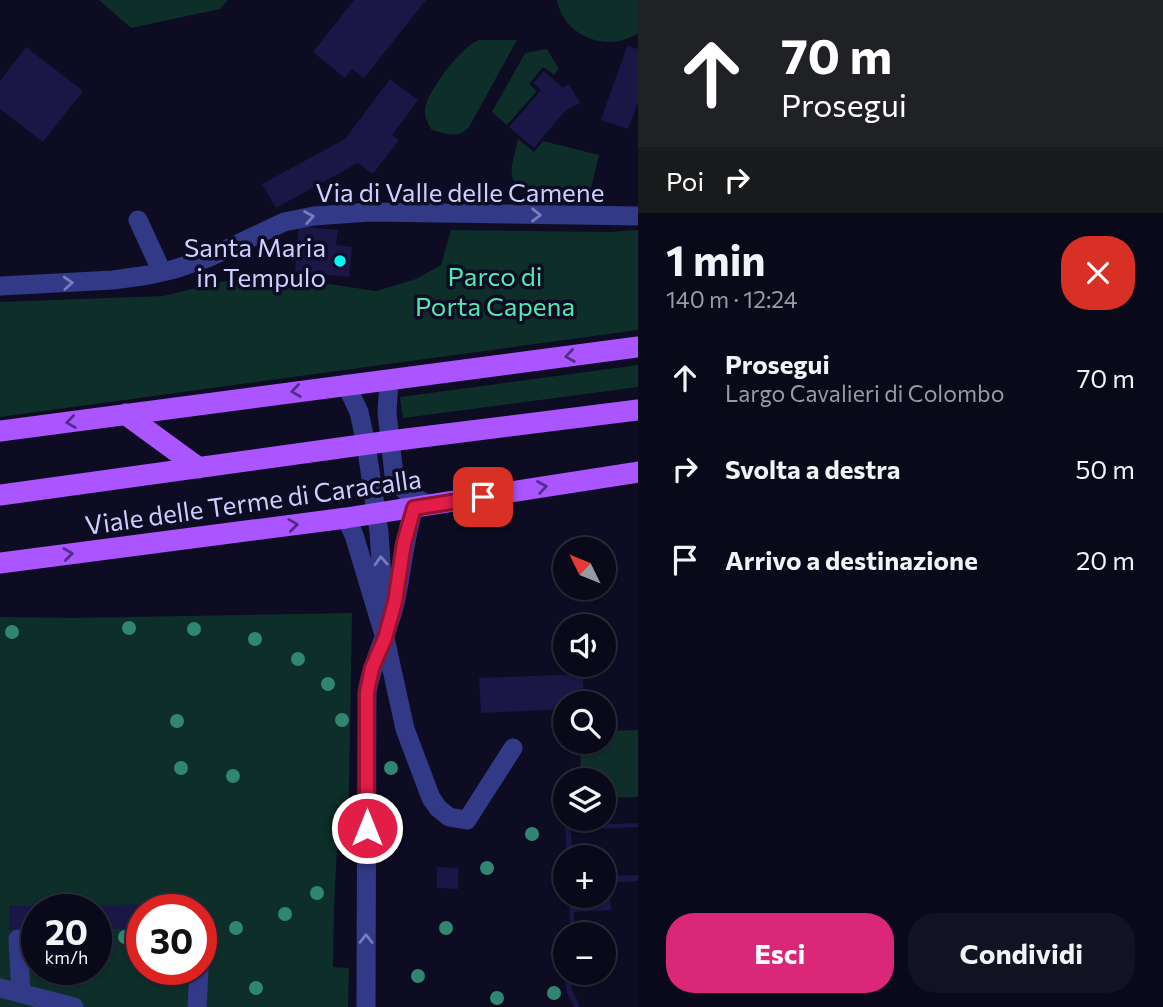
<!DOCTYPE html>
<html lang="it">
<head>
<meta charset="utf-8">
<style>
	:root { --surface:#0a091a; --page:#131223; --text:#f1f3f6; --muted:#999aa2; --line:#2a2a39; --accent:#db2777 }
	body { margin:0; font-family:Commissioner,sans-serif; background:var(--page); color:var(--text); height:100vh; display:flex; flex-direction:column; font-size:26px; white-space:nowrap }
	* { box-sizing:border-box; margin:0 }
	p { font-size:23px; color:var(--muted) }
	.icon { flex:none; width:38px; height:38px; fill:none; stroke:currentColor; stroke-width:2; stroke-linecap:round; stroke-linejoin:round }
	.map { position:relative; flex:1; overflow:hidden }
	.details { display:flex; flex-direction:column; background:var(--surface); width:525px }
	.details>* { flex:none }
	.guide { background:#202124; color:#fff; overflow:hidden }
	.needle { width:46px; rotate:313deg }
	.fabs { position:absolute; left:553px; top:537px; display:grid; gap:14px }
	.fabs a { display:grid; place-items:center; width:63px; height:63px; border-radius:50%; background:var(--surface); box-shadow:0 2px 5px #0004,0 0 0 2px var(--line); font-size:35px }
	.speed { position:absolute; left:21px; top:894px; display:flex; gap:14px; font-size:35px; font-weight:700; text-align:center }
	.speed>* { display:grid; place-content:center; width:91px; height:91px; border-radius:50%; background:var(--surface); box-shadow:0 2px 5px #0004,0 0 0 2px var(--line); line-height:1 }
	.speed small { font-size:18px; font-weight:400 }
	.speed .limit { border:10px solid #d22; background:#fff; color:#111 }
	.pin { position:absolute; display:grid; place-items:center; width:60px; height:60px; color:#fff; margin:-30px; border-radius:14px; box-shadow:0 4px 10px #0006 }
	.me { position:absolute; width:77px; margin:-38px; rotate:0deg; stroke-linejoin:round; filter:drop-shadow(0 0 5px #0008) }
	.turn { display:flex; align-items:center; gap:24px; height:147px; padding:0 28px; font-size:32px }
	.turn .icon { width:91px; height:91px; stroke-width:2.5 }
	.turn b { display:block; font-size:49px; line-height:60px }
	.then { display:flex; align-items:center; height:66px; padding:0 28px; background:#0003; gap:14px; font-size:26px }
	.round { display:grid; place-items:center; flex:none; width:74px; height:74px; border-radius:28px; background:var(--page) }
	.headline { display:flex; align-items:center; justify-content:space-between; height:119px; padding:0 28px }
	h1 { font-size:42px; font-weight:700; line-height:52px }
	.cta { display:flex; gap:14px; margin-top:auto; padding:14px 28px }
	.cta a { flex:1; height:80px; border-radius:28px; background:var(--accent); color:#fff; font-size:28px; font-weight:700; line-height:80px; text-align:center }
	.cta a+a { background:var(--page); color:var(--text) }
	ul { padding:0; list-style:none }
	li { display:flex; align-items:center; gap:21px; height:91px; padding:0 28px }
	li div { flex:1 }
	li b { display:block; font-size:26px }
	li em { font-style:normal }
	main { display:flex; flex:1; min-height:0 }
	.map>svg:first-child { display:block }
	.green { fill:#0e2e29; fill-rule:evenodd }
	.building { fill:#1a1646 }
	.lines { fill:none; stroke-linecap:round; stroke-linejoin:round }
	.minor { stroke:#323987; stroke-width:19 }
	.major { stroke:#a5f; stroke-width:21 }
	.tree { fill:#318671 }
	.oneway { stroke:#787cbd }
	.oneway2 { stroke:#542d86 }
	.route-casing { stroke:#92132f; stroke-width:18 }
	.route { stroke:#e11d48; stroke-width:12 }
	.poi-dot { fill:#00f9f3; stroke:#0d0c23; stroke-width:2.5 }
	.labels { text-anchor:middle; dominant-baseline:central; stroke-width:7; stroke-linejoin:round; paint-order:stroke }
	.street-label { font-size:26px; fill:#ceceff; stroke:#0d0c23 }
	.poi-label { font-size:26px; fill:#ceceff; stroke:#0d0c23; text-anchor:end }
	.park-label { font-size:26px; fill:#4feab0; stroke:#0d0c23 }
</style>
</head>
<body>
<main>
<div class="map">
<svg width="638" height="1007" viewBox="0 0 638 1007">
	<rect width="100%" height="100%" fill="#0d0c23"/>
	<!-- green -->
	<path class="green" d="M99 0H228L220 9 131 28Z
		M557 0H638V33C608 54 563 36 557 0Z
		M479 40H517L469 127C458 139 446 134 432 130 426 122 423 113 426 104 432 86 462 46 479 40Z
		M547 49 559 69 554 75 543 67 529 84 537 91 507 125 492 112 525 53Z
		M518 139 534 152 543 141 599 155 589 196 527 193C502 181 514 161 518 139Z
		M451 230 609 232 638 230V330L0 417V302L163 296 226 281 289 278 376 291 416 279 441 265Z
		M638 365V387L403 418 400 397Z
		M352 613 348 846 337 847 334 909 333 967 349 968 348 1007H0V617L72 618ZM37 910H96V970H37ZM142 910H201V970H142Z
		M638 730V797L604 798V780H581L580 742H604V731Z"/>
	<!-- building -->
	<path class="building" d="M354 0H426L364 78 352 69 345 78 313 52Z
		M627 46 638 49V102L628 129 601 120Z
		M26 47 83 91 43 142 0 109V81Z
		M544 71 563 88 569 84 580 103 565 111 534 148 509 127 541 90 533 83Z
		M390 79 418 100 392 135 399 140 373 174 358 163 276 208 262 184 345 139Z
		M299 226 338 230 336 245 352 247 349 277 295 272Z
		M583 674 584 704H565V709L481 713 479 678Z
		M638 823V827L571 830 572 858H567L565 826Z
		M437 867 458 868V889L437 888Z
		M638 875V881L609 883 611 910 574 912 575 934H570L569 896H604V876Z
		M181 904V910H142V929H96V910H37V930H9V906Z
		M566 973H572L571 981 572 991 578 1002 579 1007H574L567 993 565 981Z"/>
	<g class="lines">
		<!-- minor -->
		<path class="minor" d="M138 220 162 272
			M0 286 113 280 149 275 175 269 210 257 284 222 314 216 370 212 638 216
			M389 380 387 413 394 475C400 491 414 497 429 505
			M346 384 359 412 366 444 379 532 384 609
			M346 518 354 535 385 638 405 729 431 798 438 808 449 817 467 820 513 748
			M18 939 21 993
			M0 988 74 1007
			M197 1007 199 970
			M366 1007 367 692C372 662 387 635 395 604 402 572 404 540 414 508"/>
		<!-- major -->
		<path class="major" d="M125 414 199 468
			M0 431 638 347
			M0 495 390 441 638 410
			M0 563 346 518 638 472"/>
	</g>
	<!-- trees -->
	<g class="tree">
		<circle cx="129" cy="628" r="7"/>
		<circle cx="194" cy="629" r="7"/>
		<circle cx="12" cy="632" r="7"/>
		<circle cx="255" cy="639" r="7"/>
		<circle cx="298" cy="659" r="7"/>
		<circle cx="328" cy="684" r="7"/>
		<circle cx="342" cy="720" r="7"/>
		<circle cx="177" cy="721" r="7"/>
		<circle cx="181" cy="768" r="7"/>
		<circle cx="391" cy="768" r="7"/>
		<circle cx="233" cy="776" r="7"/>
		<circle cx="532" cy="834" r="7"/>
		<circle cx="487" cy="868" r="7"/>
		<circle cx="317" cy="893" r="7"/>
		<circle cx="285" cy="914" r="7"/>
		<circle cx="236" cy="928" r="7"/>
		<circle cx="446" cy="928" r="7"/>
		<circle cx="125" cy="937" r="7"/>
		<circle cx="418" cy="976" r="7"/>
		<circle cx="256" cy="988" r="7"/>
		<circle cx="554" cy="993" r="7"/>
		<circle cx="497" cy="998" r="7"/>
	</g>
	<!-- one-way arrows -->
	<defs><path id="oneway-chevron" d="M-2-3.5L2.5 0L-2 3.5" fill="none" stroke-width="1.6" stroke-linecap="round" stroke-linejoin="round" transform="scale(1.75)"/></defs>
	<g class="oneway">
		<use href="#oneway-chevron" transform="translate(536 215) rotate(1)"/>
		<use href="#oneway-chevron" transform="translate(309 217) rotate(-10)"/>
		<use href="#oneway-chevron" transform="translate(68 283) rotate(-3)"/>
		<use href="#oneway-chevron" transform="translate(381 561) rotate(-93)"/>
		<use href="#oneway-chevron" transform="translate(366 939) rotate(-90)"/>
	</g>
	<g class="oneway2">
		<use href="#oneway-chevron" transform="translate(570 356) rotate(172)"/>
		<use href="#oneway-chevron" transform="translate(296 391) rotate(172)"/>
		<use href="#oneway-chevron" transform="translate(71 422) rotate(172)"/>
		<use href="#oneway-chevron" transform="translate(542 487) rotate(-9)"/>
		<use href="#oneway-chevron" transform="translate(293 525) rotate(-7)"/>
		<use href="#oneway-chevron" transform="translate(68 554) rotate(-7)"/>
	</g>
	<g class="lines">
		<!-- route casing -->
		<g class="route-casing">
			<path id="route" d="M367 828V692L372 668 385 638 395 602 404 543 414 508 483 497"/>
		</g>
		<!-- route -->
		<use href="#route" class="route"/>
	</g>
	<!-- markers -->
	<circle class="poi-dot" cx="340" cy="261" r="7"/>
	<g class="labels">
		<!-- street labels -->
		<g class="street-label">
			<text x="460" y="191">Via di Valle delle Camene</text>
			<text transform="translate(253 501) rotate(-8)">Viale delle Terme di Caracalla</text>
		</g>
		<!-- poi labels -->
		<g class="poi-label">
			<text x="326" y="246">Santa Maria<tspan x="326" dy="30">in Tempulo</tspan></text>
		</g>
		<!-- park labels -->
		<g class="park-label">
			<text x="495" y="275">Parco di<tspan x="495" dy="30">Porta Capena</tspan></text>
		</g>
	</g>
</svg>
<div class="fabs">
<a><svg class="needle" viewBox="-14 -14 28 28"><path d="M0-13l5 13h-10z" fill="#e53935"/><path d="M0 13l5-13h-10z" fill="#999aa2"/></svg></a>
<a><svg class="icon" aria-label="sound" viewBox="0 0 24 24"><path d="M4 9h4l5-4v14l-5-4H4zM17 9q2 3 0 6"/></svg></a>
<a><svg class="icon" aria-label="search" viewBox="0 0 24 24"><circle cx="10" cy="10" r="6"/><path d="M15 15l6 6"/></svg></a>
<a><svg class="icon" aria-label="layers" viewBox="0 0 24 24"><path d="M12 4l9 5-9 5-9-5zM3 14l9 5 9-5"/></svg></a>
<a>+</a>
<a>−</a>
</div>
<div class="speed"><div>20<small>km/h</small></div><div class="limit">30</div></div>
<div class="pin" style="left:483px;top:497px;background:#d93025"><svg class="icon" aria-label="arrive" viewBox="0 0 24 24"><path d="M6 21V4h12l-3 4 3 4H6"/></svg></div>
<svg class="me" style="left:367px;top:828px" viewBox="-20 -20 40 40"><circle r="17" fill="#e11d48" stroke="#fff" stroke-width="3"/><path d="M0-11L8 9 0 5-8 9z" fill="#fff"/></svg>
</div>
<section class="details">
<div class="guide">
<div class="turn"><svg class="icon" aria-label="ahead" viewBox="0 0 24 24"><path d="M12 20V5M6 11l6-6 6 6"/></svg><div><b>70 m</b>Prosegui</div></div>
<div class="then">Poi<svg class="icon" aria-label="right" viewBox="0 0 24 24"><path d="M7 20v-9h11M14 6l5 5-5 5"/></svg></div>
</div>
<div class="headline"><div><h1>1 min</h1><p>140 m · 12:24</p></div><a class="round" style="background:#d93025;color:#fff"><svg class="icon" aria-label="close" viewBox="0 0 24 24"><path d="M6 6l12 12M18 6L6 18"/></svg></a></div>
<ul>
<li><svg class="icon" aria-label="ahead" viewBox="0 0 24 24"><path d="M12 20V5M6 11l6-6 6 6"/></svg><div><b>Prosegui</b><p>Largo Cavalieri di Colombo</p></div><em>70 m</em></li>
<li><svg class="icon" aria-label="right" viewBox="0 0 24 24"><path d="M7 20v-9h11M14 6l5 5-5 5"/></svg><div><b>Svolta a destra</b></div><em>50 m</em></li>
<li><svg class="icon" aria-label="arrive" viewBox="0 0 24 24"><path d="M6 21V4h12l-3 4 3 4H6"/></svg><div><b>Arrivo a destinazione</b></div><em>20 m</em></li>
</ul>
<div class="cta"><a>Esci</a><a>Condividi</a></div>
</section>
</main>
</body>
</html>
